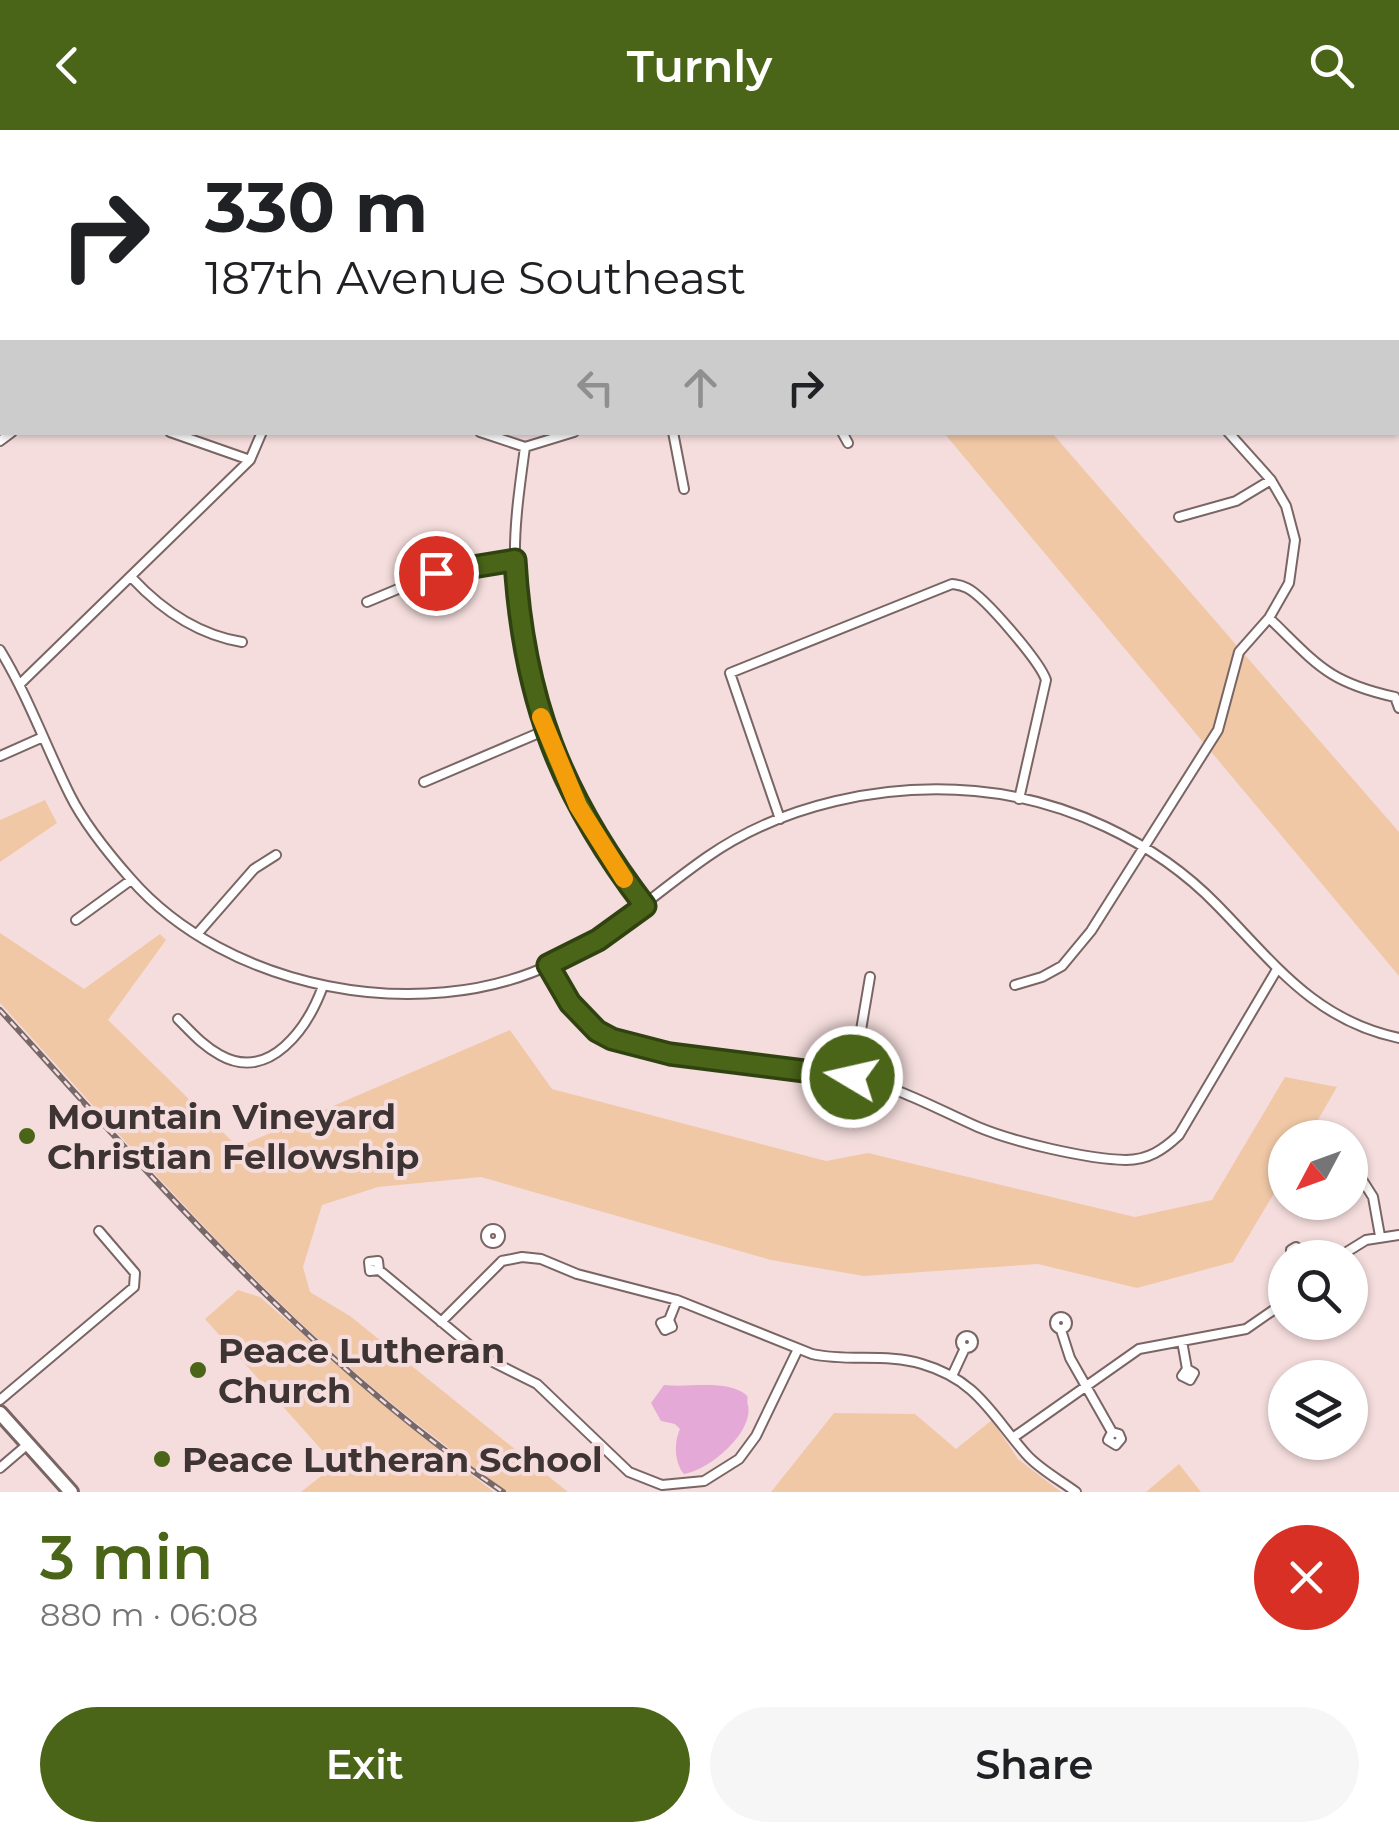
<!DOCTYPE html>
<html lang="en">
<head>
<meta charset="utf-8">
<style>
	:root { --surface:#fff; --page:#f6f6f6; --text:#202124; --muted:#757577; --accent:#4a6518 }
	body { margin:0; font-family:Montserrat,sans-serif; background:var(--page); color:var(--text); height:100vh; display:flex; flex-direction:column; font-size:38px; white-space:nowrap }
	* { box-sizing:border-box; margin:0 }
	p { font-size:32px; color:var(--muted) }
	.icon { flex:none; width:55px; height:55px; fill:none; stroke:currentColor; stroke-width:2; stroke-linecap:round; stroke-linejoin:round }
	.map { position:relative; height:1362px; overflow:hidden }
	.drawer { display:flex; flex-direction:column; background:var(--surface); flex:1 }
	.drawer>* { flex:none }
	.hud { position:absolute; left:0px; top:0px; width:1400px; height:305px; box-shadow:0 2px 8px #0004; background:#fff; color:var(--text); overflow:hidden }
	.needle { width:65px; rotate:229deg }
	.tools { position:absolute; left:1268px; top:990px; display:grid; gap:20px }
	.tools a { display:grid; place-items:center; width:100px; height:100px; border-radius:50%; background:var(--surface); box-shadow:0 2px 8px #0004; font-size:50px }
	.pin { position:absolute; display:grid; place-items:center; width:85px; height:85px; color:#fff; margin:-42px; border:5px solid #fff; border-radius:50%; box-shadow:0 2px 10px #0007 }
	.me { position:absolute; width:110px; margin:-55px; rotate:279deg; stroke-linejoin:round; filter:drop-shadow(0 0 8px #0008) }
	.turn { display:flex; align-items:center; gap:35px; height:210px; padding:0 40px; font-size:45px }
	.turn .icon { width:130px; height:130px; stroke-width:2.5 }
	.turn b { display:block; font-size:70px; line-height:85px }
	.lanes { display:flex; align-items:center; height:95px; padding:0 40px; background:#0003; justify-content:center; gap:50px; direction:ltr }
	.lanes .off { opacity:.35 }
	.round { display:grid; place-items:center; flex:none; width:105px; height:105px; border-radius:52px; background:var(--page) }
	.head { display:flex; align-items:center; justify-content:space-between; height:170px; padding:0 40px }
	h1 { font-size:60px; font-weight:600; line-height:75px; color:var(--accent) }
	.button { display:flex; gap:20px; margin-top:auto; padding:20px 40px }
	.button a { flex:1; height:115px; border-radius:60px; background:var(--accent); color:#fff; font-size:40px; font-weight:600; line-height:115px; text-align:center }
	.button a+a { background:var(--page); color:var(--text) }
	header { display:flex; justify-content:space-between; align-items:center; height:130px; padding:0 40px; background:var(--accent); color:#fff; font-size:45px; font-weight:600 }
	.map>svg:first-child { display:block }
	.green { fill:#f0c8a6 }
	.water { fill:#e4a9d7 }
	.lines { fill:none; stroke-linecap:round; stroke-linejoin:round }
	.minor-casing { stroke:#7a6565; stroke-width:12 }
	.primary-casing { stroke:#7a6565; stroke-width:18 }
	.minor { stroke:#fff; stroke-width:8 }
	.primary { stroke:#fff; stroke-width:12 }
	.rail-casing { stroke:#776969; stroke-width:6 }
	.rail { stroke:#f5dddd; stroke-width:2.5; stroke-dasharray:8; stroke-linecap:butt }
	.route-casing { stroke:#304210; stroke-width:25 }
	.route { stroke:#4a6518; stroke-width:18 }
	.slow { stroke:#f59e0b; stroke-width:18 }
	.poi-dot { fill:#4a6518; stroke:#f5dddd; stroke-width:4 }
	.labels { text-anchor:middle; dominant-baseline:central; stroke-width:8; stroke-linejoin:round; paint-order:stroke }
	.poi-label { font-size:35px; font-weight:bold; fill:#3e3434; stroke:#f5dddd; text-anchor:start }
</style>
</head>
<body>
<header><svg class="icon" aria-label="back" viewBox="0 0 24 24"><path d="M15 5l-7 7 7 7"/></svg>Turnly<svg class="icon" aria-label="search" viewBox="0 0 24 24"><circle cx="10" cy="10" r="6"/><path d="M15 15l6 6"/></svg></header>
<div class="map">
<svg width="1399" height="1362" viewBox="0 0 1399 1362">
	<rect width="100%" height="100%" fill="#f5dddd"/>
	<!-- green -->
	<path class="green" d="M944 303H1052L1399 702V846Z
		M45 670 57 693 0 732V690Z
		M0 803 84 859 160 804 166 810 108 890 238 1017 510 900 552 959 826 1031 868 1023 1135 1087 1212 1070 1285 947 1337 957 1308 1007 1285 1008V1045L1233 1132 1137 1158 1038 1134 864 1146 771 1130 481 1047 378 1057 322 1075 303 1137 310 1162 350 1186 568 1362C553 1362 521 1362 508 1362 493 1357 455 1323 441 1312 274 1187 140 1026 0 873Z
		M238 1160 260 1167 405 1293 494 1362H301L335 1335 205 1189Z
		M834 1283 915 1284 956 1319 992 1290 1018 1329 1061 1362H771Z
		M1179 1334 1201 1362H1146Z"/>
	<!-- water -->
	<path class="water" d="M664 1255C688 1258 721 1250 742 1262 751 1267 746 1268 748 1275 754 1302 710 1340 684 1344 674 1332 674 1312 680 1299L675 1294 661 1291 651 1273Z"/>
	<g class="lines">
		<!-- minor casing -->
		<g class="minor-casing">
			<path id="minor" d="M39 2 42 0
				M355 2 358 0
				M1141 2 1143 0
				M1370 2 1373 0
				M0 37 2 35
				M1398 119 1399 118
				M170 302 250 330
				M480 302 525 317 574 302
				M673 302 684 359
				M842 302 848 313
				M0 311 12 302
				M525 317C520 355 514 393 515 432 517 563 567 673 645 776
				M1179 387 1236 371 1271 350
				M132 448C162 480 199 505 242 512
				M367 472 436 443 515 431
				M1269 488C1317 534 1327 552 1395 567L1399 578
				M0 520C28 566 46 617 70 665 85 695 108 723 130 748 226 859 421 897 554 833 614 803 654 764 707 727 783 674 884 653 975 661 1064 669 1155 711 1217 775 1274 833 1314 890 1399 908
				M21 553 250 330 262 302
				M0 626 43 607
				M424 652 546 600
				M780 689 730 543 952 454C959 455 961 455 967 458 985 467 1040 532 1046 550L1019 669
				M76 790 131 750
				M198 803 254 739 276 725
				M548 835C563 865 580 894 611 909 640 923 677 925 708 928 755 933 804 938 851 947 897 956 935 978 978 997 1014 1012 1086 1029 1126 1030 1148 1030 1163 1020 1179 1005L1276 841
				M1015 855 1042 847 1062 836 1091 801 1218 600 1239 522 1269 488 1289 453 1295 410 1286 376 1271 350 1228 302
				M178 889C191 902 203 916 220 925 270 953 308 897 323 856
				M853 947 870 847
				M1350 1037 1360 1038 1359 1045 1373 1067 1380 1106
				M486 1106a7 7 0 1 1 14 0a7 7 0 1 1-14 0Z
				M1293 1128 1291 1120 1296 1117 1301 1121 1300 1128
				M1337 1128 1366 1110 1399 1105
				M502 1131 522 1127 541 1129 577 1144 677 1170 812 1224C847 1232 887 1223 922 1234 977 1250 991 1284 1026 1324 1039 1339 1060 1350 1076 1362
				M379 1140 370 1141 369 1132 378 1131 379 1140 485 1228 537 1254 629 1342 662 1355 704 1351 739 1329 756 1306 798 1219
				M1055 1193a6 6 0 1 1 12 0a6 6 0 1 1-12 0Z
				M669 1190 672 1197 665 1200 661 1193 669 1190 677 1170
				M441 1192 502 1131
				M1061 1200 1070 1228 1112 1302 1119 1304 1121 1309 1116 1315 1108 1310 1112 1302
				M961 1212a6 6 0 1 1 12 0a6 6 0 1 1-12 0Z
				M1182 1211 1187 1239 1182 1246 1190 1250 1194 1243 1187 1239
				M952 1246 965 1218
				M0 1270 134 1157 135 1143 99 1101
				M1014 1307 1139 1219 1246 1199 1285 1172
				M0 1338 28 1314"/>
		</g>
		<!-- primary casing -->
		<g class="primary-casing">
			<path id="primary" d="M0 1283 71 1362"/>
		</g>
		<!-- minor -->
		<use href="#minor" class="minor"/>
		<!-- primary -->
		<use href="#primary" class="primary"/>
		<!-- rail casing -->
		<g class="rail-casing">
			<path id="rail" d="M0 880C157 1052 308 1230 503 1362"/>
		</g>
		<!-- rail -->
		<use href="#rail" class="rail"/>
	</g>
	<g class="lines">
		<!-- route casing -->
		<g class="route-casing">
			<path id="route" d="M436 443 515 430C523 569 561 666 645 776L598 810 548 835 570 873 597 901 612 909 670 924 852 947"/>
		</g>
		<!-- route -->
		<use href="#route" class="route"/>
		<!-- slow -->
		<path class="slow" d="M541 587 578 676 624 749"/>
	</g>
	<!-- markers -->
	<g class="poi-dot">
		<circle cx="27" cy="1006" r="10"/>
		<circle cx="198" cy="1240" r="10"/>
		<circle cx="162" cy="1329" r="10"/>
	</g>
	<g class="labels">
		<!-- poi labels -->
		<g class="poi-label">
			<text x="47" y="986">Mountain Vineyard<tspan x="47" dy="40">Christian Fellowship</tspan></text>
			<text x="218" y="1220">Peace Lutheran<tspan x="218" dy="40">Church</tspan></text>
			<text x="182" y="1329">Peace Lutheran School</text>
		</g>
	</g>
</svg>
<div class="tools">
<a><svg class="needle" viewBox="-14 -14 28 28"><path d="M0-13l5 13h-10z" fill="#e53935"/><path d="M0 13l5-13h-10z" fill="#757577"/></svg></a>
<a><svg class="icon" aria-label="search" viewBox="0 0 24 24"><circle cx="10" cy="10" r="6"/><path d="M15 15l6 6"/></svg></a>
<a><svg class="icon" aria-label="layers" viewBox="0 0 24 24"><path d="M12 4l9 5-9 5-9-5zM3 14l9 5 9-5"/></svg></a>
</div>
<div class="pin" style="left:436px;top:443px;background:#d93025"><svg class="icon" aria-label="arrive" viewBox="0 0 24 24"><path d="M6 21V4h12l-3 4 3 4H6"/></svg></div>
<svg class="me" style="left:852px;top:947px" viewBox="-20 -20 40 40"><circle r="17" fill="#4a6518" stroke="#fff" stroke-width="3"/><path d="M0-11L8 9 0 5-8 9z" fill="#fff"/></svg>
<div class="hud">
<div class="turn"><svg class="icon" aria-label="right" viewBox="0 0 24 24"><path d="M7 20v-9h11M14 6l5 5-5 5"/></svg><div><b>330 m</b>187th Avenue Southeast</div></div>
<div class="lanes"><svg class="icon off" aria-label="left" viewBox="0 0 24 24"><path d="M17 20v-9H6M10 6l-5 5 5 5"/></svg><svg class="icon off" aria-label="ahead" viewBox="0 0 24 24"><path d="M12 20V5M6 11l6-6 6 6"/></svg><svg class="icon" aria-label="right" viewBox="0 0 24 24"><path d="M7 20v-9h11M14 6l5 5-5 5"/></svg></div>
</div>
</div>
<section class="drawer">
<div class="head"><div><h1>3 min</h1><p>880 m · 06:08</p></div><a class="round" style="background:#d93025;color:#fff"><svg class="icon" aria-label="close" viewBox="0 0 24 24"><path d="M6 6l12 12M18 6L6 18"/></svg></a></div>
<div class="button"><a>Exit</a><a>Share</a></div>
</section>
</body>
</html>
